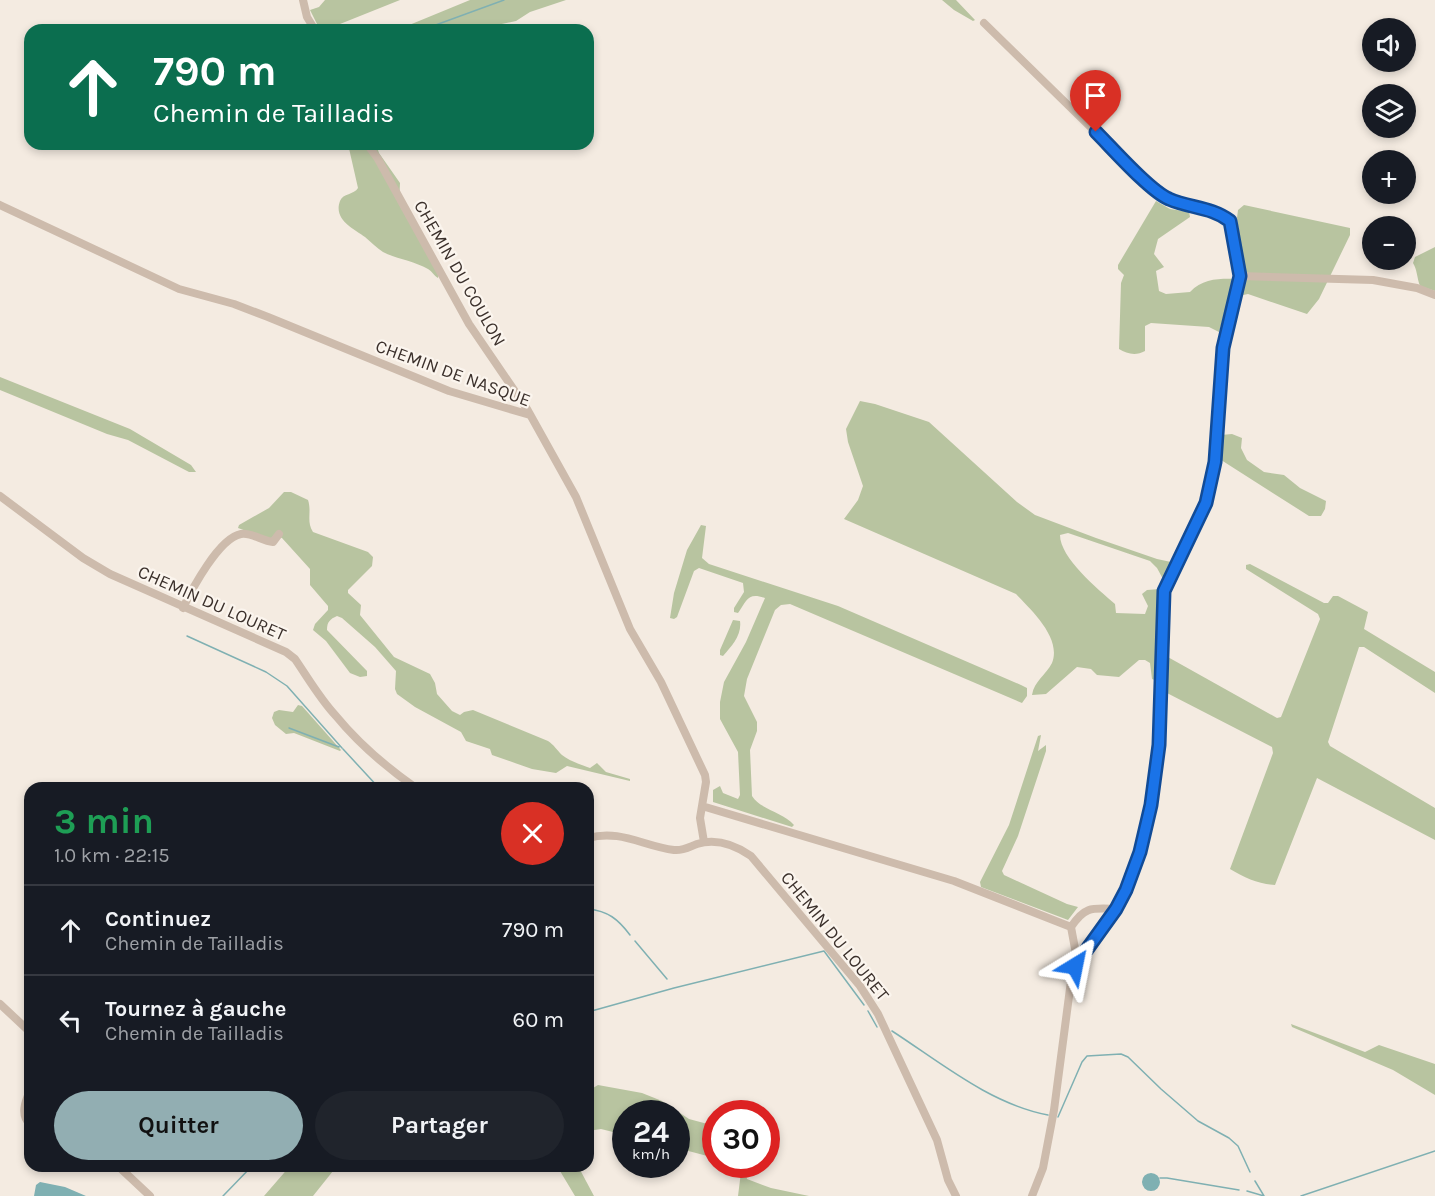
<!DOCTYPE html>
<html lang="fr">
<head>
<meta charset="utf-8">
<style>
	:root { --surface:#171b24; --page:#20242c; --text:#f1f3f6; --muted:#9ea1a6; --line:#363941; --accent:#92aeb2 }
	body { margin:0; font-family:Karla,sans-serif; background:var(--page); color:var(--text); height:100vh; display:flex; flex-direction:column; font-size:22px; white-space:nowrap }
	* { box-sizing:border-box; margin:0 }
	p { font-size:20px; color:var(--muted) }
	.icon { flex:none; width:33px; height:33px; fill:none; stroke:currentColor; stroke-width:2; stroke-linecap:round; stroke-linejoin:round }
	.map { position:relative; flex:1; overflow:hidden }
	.side { position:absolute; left:24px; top:782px; width:570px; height:390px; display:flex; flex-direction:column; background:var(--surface); border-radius:18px; box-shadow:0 3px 9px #0003 }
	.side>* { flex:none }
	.guide { position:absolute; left:24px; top:24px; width:570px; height:126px; border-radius:18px; box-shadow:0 3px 9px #0003; background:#0b6e4f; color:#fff; overflow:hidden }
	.fabs { position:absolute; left:1362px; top:18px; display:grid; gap:12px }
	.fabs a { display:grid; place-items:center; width:54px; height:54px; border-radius:50%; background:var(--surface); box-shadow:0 3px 9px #0003; font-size:30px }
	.speed { position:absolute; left:612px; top:1100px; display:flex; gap:12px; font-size:30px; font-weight:700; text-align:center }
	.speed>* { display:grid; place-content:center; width:78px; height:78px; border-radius:50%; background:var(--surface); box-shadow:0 3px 9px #0003; line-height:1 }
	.speed small { font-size:15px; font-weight:400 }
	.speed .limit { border:9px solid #d22; background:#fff; color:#111 }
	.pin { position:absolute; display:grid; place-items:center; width:51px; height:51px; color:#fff; margin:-62px -26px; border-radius:50% 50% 50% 0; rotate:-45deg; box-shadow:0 0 6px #0007 }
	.pin .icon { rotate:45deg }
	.me { position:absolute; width:66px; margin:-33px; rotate:35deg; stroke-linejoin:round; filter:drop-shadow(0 0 4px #0008) }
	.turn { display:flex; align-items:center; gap:21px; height:126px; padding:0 30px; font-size:27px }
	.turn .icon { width:78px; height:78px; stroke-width:2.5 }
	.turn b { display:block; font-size:42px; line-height:51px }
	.round { display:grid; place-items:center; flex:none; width:63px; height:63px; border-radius:32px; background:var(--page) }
	.headline { display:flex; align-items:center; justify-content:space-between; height:102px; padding:0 30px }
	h1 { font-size:36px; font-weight:700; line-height:45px; color:#1e9e55 }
	.cta { display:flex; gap:12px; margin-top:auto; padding:12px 30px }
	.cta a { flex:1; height:69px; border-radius:36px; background:var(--accent); color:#111; font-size:24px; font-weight:700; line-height:69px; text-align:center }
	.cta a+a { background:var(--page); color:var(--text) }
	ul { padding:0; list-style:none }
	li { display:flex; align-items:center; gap:18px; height:90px; padding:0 30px; border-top:2px solid var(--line) }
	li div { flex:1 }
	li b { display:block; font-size:22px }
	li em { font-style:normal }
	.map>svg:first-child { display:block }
	.green { fill:#b8c4a0 }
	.water { fill:#7fb0b2 }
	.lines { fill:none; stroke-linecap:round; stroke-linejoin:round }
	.stream { stroke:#7fb0b2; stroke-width:1.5 }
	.street { stroke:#cdbbac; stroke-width:8 }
	.route-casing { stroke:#114b97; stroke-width:15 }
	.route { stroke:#1a73e8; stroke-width:10 }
	.labels { text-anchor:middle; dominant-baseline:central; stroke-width:4.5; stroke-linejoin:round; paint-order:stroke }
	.street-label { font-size:18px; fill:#3b302b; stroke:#fbf5ee }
</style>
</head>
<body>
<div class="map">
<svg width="1435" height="1196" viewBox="0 0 1435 1196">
	<rect width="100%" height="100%" fill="#f4ebe1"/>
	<!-- green -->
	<path class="green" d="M325 0H400L340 24 335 30H320L310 10 319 7Z
		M470 0H566L530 12 516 21 497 25 487 30H397Z
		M942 0H956L975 20 973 21 954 10Z
		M348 144H376L379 153 400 183 399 204 438 274V278C434 276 432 271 428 269 414 261 397 259 383 252 377 248 371 242 365 237 354 229 333 220 340 201 343 193 354 195 358 188Z
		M1156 201 1170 209 1189 212 1190 217 1158 239 1154 254 1164 267 1156 271 1159 291 1166 294 1190 292C1205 276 1225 279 1245 279L1237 218 1238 210 1244 205 1350 228V235L1319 299 1307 314 1248 294 1229 298 1219 332 1209 327 1151 323 1145 326V351C1136 356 1127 354 1119 349L1121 283 1124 275 1118 269V265Z
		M1435 247V291L1420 286C1417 278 1417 269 1413 263L1415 257Z
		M0 377 130 429 191 465 196 472H189L128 440 107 434 0 390Z
		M860 401 875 404 929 422 1017 502 1035 515 1096 538 1157 559 1171 562 1163 579 1157 568 1150 561 1068 533 1060 535C1060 558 1098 589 1115 604L1116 613 1145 614 1148 606 1142 594 1147 590 1160 589 1157 681 1152 679 1150 663 1145 660H1139L1119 677 1097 675 1091 669 1077 667 1046 694 1032 695C1034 681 1046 675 1052 663 1062 638 1031 610 1016 594L844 519 858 500 863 486 848 442 846 429Z
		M1232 434 1242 438 1241 448 1247 460 1264 472 1284 475 1300 488 1326 501 1325 509 1321 516H1309L1218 458 1221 435Z
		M284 492H291L308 500C312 512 306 521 313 532L368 552 373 557 372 566 348 590V593L361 605 360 615 394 657 430 674 435 683 437 694 452 711 460 715 464 712 473 710 548 741C554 745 557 750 562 755 569 761 582 765 590 768L597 763 606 772 630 779V781L567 766 556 773 532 769 492 755 490 749 466 741 461 732 415 707 397 694 395 689 396 671 375 647 342 618 337 616C330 619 327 622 327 630L367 671V676L360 677 350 673 326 641 313 630 315 624 328 610V606L310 585V569L282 538 274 535 271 539H268L238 528 239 525 269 508Z
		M701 525 706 526 702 558 709 564 838 606 1021 685 1027 688V696L1022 703 790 604 781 605 775 610 747 679 744 696 757 722V731L750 750 752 796C761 810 783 812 794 825L792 827 713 802V790L720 786 723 793 738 799 740 795 738 752 720 719V702L724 682 746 642 765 598C748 592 747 600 738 613L734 612V608L744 592 743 583 699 568 694 571 677 617 674 619 670 618 674 593 687 550Z
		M1250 564 1324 603H1328L1333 596H1338L1368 612 1364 629 1435 672V693L1364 647H1359L1328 742 1330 746 1435 808V840L1317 778 1275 885C1258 884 1245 878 1230 869L1273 753 1272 747 1165 692 1166 656 1277 718 1281 717 1320 619 1318 614 1246 569V565Z
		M733 620 740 621C742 635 732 646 723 656L720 655V650Z
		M298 705 302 706 341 750 340 751 294 733 286 734 275 725 272 718 274 712 279 710 293 712Z
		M1041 735 1038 751 1046 745V751L1018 836 1002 871 1004 875 1067 904 1078 907 1068 920 981 887 980 882 1009 825 1038 736Z
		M1291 1024 1365 1052 1379 1045 1435 1064V1095L1393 1070 1292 1027Z
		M598 1085 642 1093 662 1101 689 1119 715 1126V1158L677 1148 676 1113H626L625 1135 601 1129 588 1131V1091Z
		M732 1164H744L747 1179 771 1188 809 1196H738L741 1172Z
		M290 1166H337L313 1196H264Z
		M557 1166H578L594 1196H575Z"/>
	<!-- water -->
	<path class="water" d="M1142 1182a9 9 0 1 1 18 0a9 9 0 1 1-18 0Z
		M40 1182 65 1187 86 1196H34L36 1185Z"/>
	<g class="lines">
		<!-- stream -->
		<path class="stream" d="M422 30 504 0
			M187 636 266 672 287 686 342 748
			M289 728 339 747
			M343 749 379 788
			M588 909C608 911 618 919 630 935
			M635 941 667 979
			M868 1011 877 1027
			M588 1012 674 988 824 951 864 1005
			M892 1031C940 1062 990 1104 1048 1115
			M1058 1117 1082 1062 1087 1056 1121 1054 1128 1057 1161 1089 1198 1121 1229 1138 1238 1146 1250 1172
			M1160 1178H1167L1239 1190
			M1255 1181 1264 1196
			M1247 1191 1264 1196
			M223 1196 252 1166
			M1301 1196 1435 1151"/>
		<!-- street -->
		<path class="street" d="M303 0 307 17 315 30
			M984 23 1160 195C1182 207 1210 205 1230 221L1240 276 1373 280 1417 288 1435 295
			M367 144 378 159 469 324 527 409 576 497 630 629 661 682 705 775 706 782 700 818 704 842
			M0 205 179 289 234 304 268 317 449 391 530 415
			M0 496 83 558 110 574 286 652 295 659C308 678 320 699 336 716 359 744 386 767 416 788
			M183 608C192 589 219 538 241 534 251 532 262 541 273 542L279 534
			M702 806 954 881 1071 927
			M588 838C620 829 643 846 674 850 683 851 689 847 697 844 717 838 735 845 751 856L860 986 878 1014 937 1140 948 1180 956 1196
			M1076 965 1116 909
			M0 1004 30 1032
			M30 1091C25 1102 20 1115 30 1124
			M118 1166 150 1196
			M1032 1196 1043 1168 1054 1110 1071 981 1076 954 1071 927C1085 906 1092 908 1116 909L1126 890 1140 852 1151 805 1159 745 1164 591 1206 503C1219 456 1217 409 1221 361 1224 332 1233 304 1240 276"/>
	</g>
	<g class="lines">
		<!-- route casing -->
		<g class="route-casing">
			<path id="route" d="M1075 966 1116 909 1126 890 1140 852 1151 805 1159 745 1164 591 1206 503 1215 462 1223 348 1240 276 1230 221C1212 207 1189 208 1169 199 1150 191 1113 149 1096 132"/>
		</g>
		<!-- route -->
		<use href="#route" class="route"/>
	</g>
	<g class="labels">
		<!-- street labels -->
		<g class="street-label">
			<text transform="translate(460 273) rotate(60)">CHEMIN DU COULON</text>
			<text transform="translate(453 373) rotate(20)">CHEMIN DE NASQUE</text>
			<text transform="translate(212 603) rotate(24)">CHEMIN DU LOURET</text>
			<text transform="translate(835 936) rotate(51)">CHEMIN DU LOURET</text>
		</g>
	</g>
</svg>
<div class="fabs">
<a><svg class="icon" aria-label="sound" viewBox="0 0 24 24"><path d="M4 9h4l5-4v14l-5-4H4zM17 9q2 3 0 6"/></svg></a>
<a><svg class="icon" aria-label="layers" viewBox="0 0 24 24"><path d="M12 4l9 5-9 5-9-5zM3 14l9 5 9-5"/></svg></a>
<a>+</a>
<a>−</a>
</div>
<div class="speed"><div>24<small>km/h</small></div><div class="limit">30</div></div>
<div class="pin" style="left:1096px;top:132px;background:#d93025"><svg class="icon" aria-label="arrive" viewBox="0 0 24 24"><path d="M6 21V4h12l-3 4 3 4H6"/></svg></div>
<svg class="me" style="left:1075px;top:966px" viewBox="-20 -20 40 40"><path d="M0-17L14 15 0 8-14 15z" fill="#1a73e8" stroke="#fff" stroke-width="4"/></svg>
<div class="guide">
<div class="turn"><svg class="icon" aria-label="ahead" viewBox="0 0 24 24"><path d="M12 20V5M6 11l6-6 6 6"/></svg><div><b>790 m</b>Chemin de Tailladis</div></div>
</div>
<section class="side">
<div class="headline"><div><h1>3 min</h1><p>1.0 km · 22:15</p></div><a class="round" style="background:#d93025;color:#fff"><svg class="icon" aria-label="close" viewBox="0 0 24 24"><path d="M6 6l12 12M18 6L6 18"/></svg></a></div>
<ul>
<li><svg class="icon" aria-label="ahead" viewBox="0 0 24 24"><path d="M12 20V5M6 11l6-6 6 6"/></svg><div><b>Continuez</b><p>Chemin de Tailladis</p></div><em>790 m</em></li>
<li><svg class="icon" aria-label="left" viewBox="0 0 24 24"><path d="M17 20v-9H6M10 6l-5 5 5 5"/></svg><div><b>Tournez à gauche</b><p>Chemin de Tailladis</p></div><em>60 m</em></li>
</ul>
<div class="cta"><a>Quitter</a><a>Partager</a></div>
</section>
</div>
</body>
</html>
